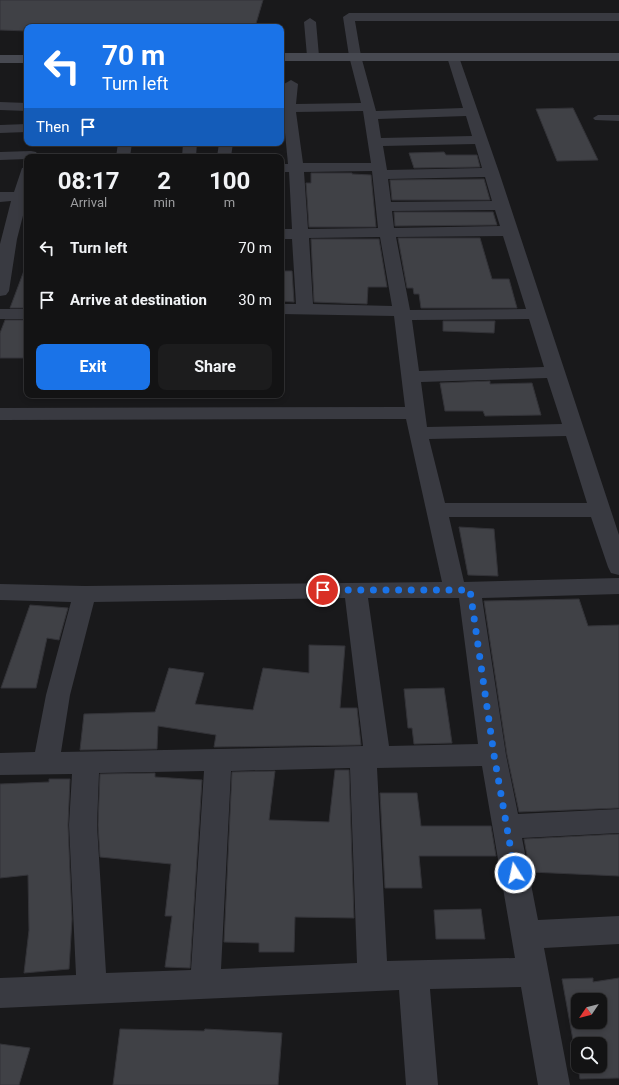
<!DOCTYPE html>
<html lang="en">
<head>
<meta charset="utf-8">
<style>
	:root { --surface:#131314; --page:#1c1c1d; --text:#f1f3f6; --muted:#9d9ea0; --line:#323234; --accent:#1a73e8 }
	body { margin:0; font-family:Roboto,sans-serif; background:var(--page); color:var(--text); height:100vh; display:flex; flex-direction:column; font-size:15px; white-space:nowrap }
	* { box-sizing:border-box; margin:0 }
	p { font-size:13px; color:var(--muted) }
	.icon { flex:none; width:22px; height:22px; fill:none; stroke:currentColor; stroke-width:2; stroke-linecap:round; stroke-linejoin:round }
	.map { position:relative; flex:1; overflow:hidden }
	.details { position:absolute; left:24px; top:154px; width:260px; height:244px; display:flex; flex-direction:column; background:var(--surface); border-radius:8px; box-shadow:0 2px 6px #0003,0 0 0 1px var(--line) }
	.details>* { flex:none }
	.banner { position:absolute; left:24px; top:24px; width:260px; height:122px; border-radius:8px; box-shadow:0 2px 6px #0003,0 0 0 1px var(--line); background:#1a73e8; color:#fff; overflow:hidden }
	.needle { width:26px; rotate:235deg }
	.buttons { position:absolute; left:571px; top:993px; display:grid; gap:8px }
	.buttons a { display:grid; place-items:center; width:36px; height:36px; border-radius:8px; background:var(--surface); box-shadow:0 2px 6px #0003,0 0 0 1px var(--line); font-size:20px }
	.pin { position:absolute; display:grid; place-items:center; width:34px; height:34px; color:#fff; margin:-17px; border:2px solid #fff; border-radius:50%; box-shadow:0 1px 4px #0007 }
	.me { position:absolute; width:44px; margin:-22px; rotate:350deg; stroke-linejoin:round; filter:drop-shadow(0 0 3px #0008) }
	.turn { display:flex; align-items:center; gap:14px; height:84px; padding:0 12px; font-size:18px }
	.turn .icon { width:52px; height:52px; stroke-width:2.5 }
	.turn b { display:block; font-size:28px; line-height:34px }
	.then { display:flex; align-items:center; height:38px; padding:0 12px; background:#0003; gap:8px; font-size:15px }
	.eta { display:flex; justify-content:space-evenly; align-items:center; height:68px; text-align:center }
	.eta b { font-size:24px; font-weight:700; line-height:28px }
	.cta { display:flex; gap:8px; margin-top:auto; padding:8px 12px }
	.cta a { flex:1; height:46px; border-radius:8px; background:var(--accent); color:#fff; font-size:16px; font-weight:700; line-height:46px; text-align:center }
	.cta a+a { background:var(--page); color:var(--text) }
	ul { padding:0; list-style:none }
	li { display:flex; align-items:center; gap:12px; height:52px; padding:0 12px }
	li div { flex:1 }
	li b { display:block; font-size:15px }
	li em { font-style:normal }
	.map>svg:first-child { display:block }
	.building { fill:#404146; stroke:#333338; fill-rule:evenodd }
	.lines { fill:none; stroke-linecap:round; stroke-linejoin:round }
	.lane { fill:#393a41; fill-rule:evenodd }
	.street { fill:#393a41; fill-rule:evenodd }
	.secondary { fill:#474951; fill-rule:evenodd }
	.route { stroke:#1a73e8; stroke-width:7; stroke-dasharray:0 12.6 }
</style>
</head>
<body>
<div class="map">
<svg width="619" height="1085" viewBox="0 0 619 1085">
	<rect width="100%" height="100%" fill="#19191b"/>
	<!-- building -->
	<path class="building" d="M0 0H263L255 27H27V31L0 30Z
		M573 108 598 160 557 161 536 109Z
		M444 152 446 155H477L480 167 414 168 409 153Z
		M311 173H352V174L371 175 376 227H309L306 183H311Z
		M484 179 490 200H392L390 180Z
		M394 212H493L497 225 395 226Z
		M398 238H480L492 279H509L517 308H421L419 294H414L413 288H407Z
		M311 239H379L387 287H368L367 304 314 302Z
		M25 268H27V308H10Z
		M281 271H292L294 302 281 301Z
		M5 320H27V358H0V333Z
		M443 321H495L494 333 443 331Z
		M490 381V384L532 383 541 415 485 416 483 411H445L440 383Z
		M459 527 494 529 498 576 468 575Z
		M579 599 588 626 619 625V808L519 812 507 755 484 601Z
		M30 605 68 608 59 640 47 638 36 688H1Z
		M309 645 345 646 340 708H357L361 745 214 747 216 735 158 726 157 749 80 750 84 714 155 712 169 668 204 673 195 704 253 710 263 668 309 673Z
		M444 688 452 743 414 744 412 728H408L404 689Z
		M335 770H349L354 918 295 917 294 952H259V943L224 942 232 772 275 771 269 820 329 822Z
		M155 773V777L202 780 190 968 165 967 172 916H165L171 864 100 857 98 825 100 774Z
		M49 779H70L68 825 72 919 69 969 24 973 29 930 28 875 0 878V784L49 782Z
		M380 793H417L421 826H491L496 856H419L422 888H385Z
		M619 834V876L530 872 524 839Z
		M481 909 485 939H436L434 910Z
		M593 978V982L619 978V1078L580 1079 562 979ZM578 1000H600V1022H578ZM578 1044H600V1066H578Z
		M120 1029 204 1031 205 1029 282 1033 278 1085H113Z
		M0 1044 30 1048 19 1085H0Z"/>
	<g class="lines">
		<!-- lane -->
		<path class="lane" d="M598 115H619V121L595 120 593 118Z"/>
		<!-- street -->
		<path class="street" d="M349 13H619V21H355L361 56 376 111 463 108 447 57 453 53 459 57 499 172 619 535V575L611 573 608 567 591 517H449L464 582 619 578V594L482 598 506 755 518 814 619 809V833L522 838 538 920 619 916V944L544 948 570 1085H538L521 987 430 989 438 1085H406L399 990 0 1008V978L76 975 69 825 72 774 0 775V753L35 752 46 695 71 602 0 600V584L85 586 442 582 406 419 0 420V408L405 407 394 316 281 314V304H296L292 239H281V229H292L289 172H281V164H288L283 112H281L284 84 291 80 298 84 296 104 361 103 349 56 343 17ZM363 111 371 163H303L296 112ZM466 116 472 136 381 138 378 119ZM475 144 482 168 387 170 383 146ZM372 171 378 228 308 229 304 172ZM485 177 492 201 391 202 388 179ZM495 210 500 226 394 228 392 211ZM503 236 526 309 410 310 396 237ZM380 237 392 306 313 304 309 238ZM529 319 544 367 419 371 412 320ZM547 378 562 424 427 427 421 382ZM566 436 587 503H445L429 439ZM345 598 363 746 61 752 70 695 94 602ZM368 598H459L478 744 389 746ZM482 766 515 958 387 961 377 768ZM350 768 357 963 221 969 231 771ZM204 771 191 970 106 973 97 825 99 773Z
			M310 18 316 22 319 56 313 60 307 56 304 22Z
			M0 102 27 103V111L0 110Z
			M27 124V132L0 133V125Z
			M118 143H132L130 157H116Z
			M183 143H197L196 157H182Z
			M219 143H233L231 157H217Z
			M31 151 36 152 38 155 37 157H27V159L0 160V152Z
			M27 167V200L17 239 9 291 6 295 0 296V244L11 201 0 202V192H14L22 168Z
			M0 309H27V319H0Z"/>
		<!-- secondary -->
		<path class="secondary" d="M281 53H619V61H281Z
			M0 55H27V63H0Z"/>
	</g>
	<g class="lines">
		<!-- route -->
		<path class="route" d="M323 590H470L494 755 515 873"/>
	</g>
</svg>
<div class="buttons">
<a><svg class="needle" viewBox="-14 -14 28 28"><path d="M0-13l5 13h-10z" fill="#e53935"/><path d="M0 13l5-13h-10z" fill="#9d9ea0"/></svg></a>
<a><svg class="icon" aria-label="search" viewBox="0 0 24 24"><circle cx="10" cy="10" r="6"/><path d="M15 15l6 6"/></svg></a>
</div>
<div class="pin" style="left:323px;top:590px;background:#d93025"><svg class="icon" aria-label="arrive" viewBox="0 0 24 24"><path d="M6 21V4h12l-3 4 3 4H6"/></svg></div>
<svg class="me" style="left:515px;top:873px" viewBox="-20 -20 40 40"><circle r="17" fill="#1a73e8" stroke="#fff" stroke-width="3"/><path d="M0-11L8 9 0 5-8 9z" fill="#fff"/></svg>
<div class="banner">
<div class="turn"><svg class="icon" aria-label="left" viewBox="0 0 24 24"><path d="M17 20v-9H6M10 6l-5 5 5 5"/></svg><div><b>70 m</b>Turn left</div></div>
<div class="then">Then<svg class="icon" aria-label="arrive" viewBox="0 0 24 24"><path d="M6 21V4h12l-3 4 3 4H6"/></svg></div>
</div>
<section class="details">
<div class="eta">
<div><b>08:17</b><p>Arrival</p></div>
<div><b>2</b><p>min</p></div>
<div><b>100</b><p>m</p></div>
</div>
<ul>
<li><svg class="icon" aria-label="left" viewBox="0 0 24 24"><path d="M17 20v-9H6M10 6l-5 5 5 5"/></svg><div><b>Turn left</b></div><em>70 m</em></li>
<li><svg class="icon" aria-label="arrive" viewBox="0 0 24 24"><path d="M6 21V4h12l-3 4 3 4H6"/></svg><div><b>Arrive at destination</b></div><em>30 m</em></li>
</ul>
<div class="cta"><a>Exit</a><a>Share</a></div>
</section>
</div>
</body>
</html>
